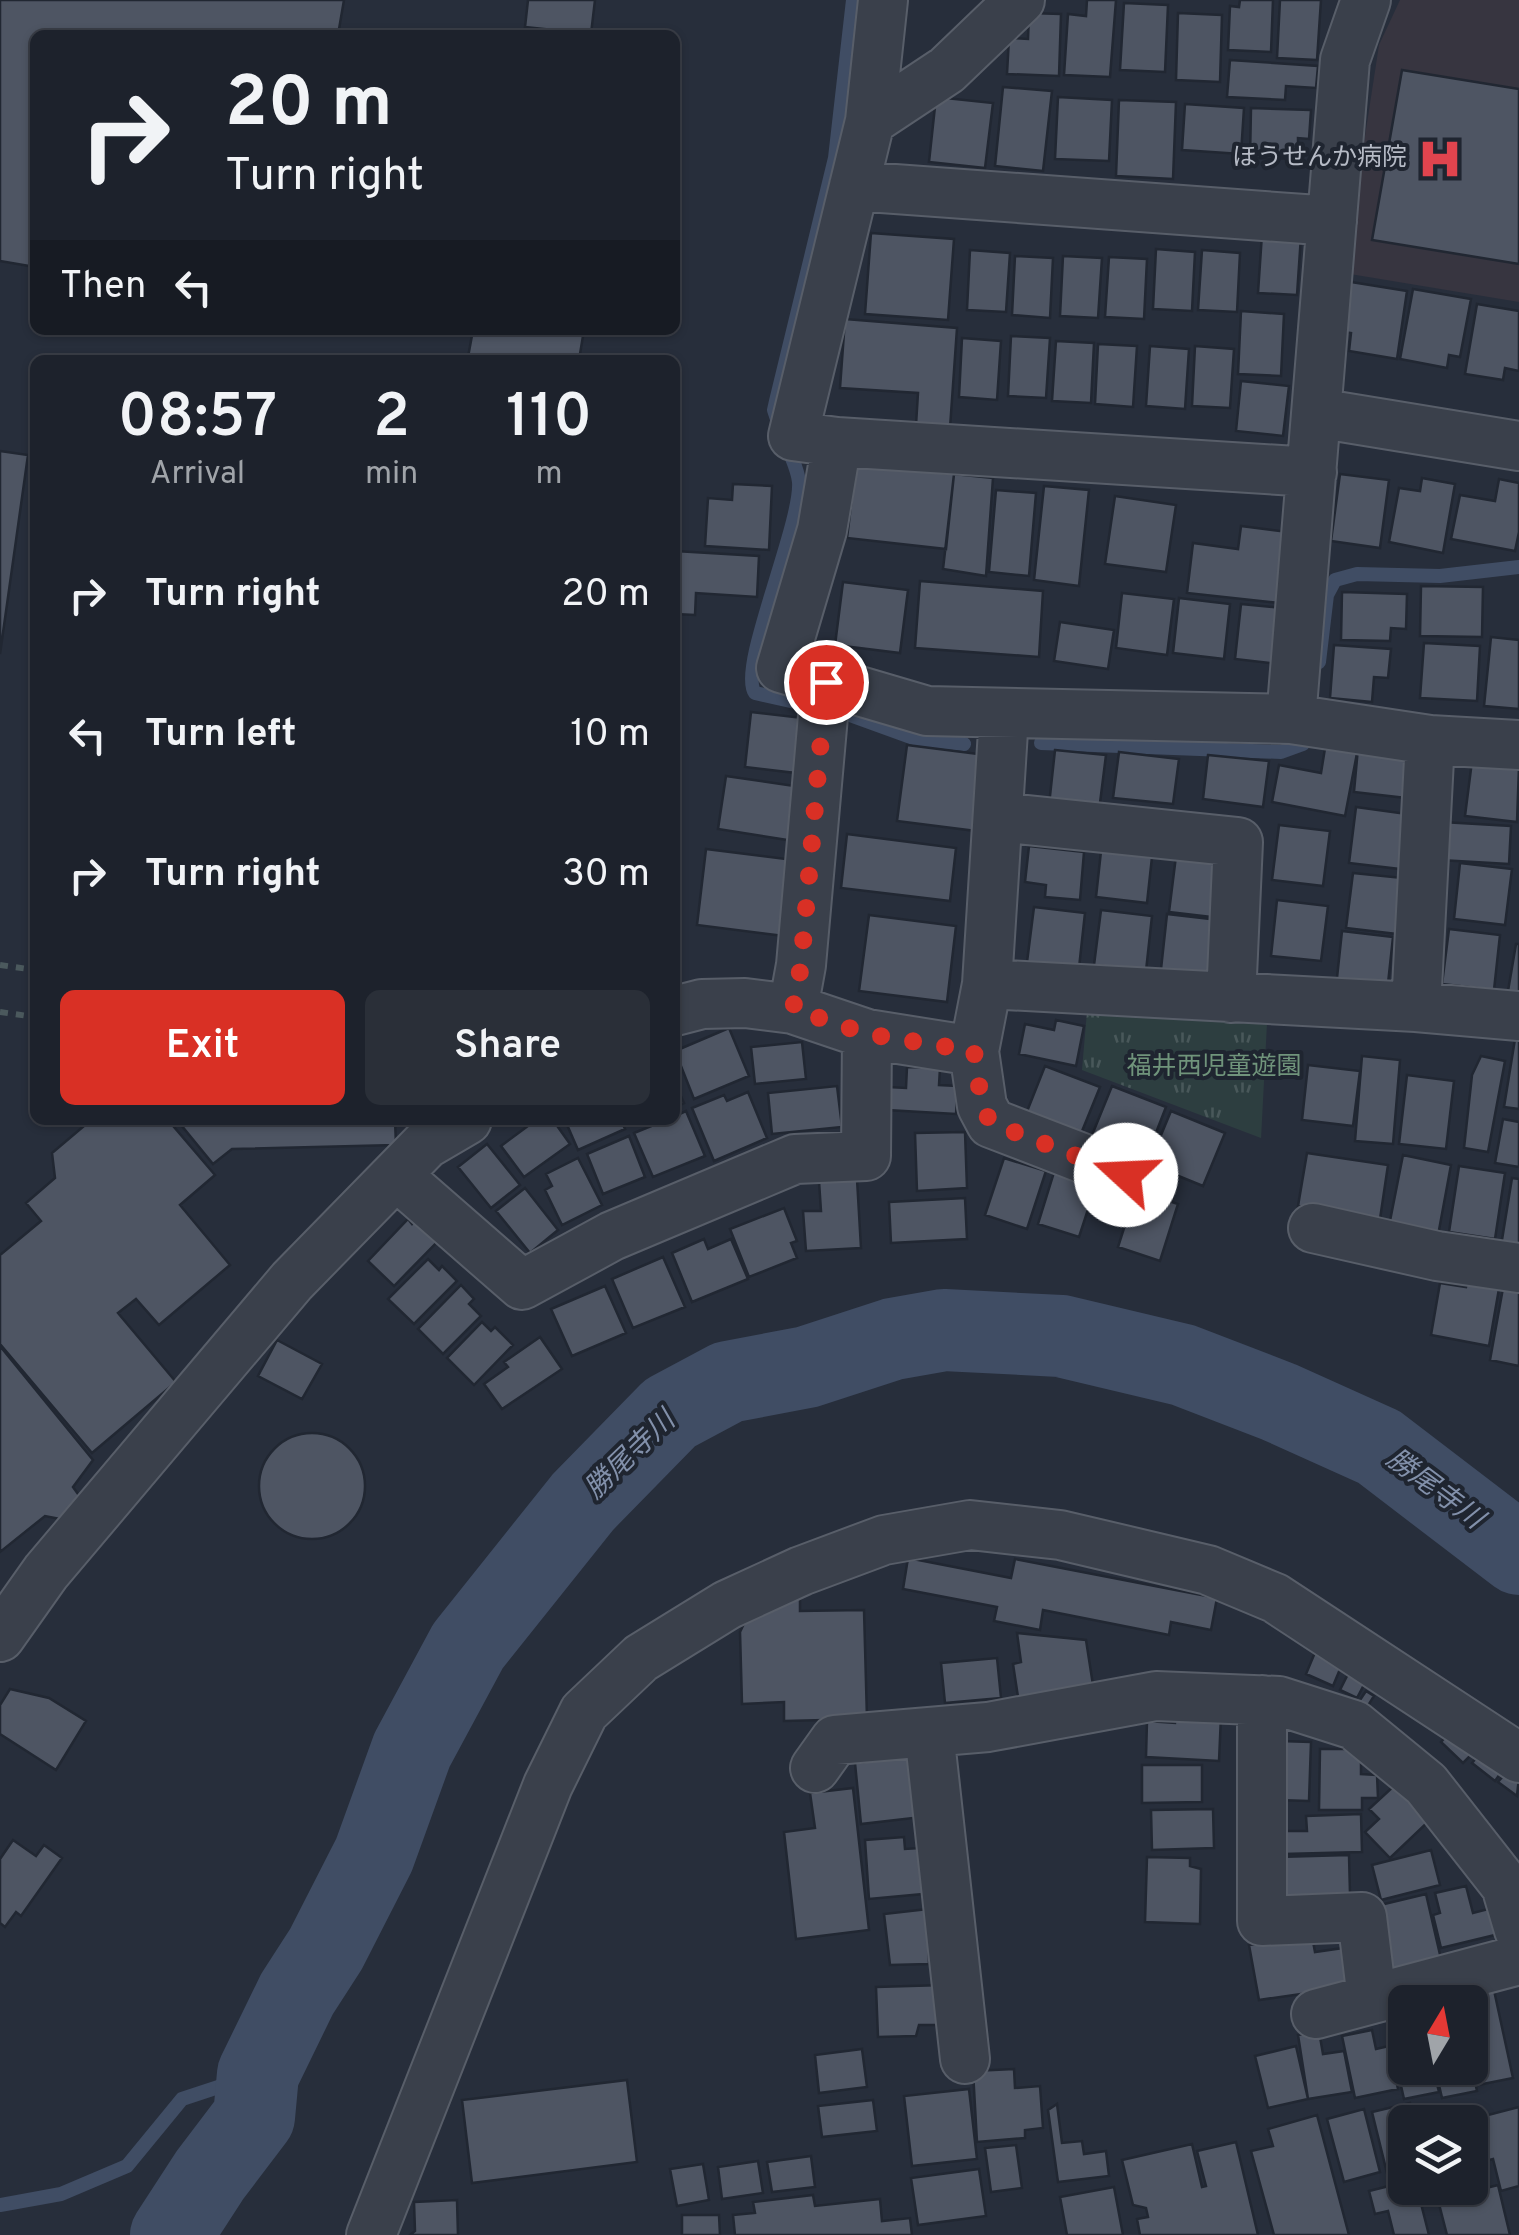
<!DOCTYPE html>
<html lang="en">
<head>
<meta charset="utf-8">
<style>
	:root { --surface:#1d222c; --page:#2a2f38; --text:#f1f3f6; --muted:#a0a4a9; --line:#3b3f48; --accent:#d93025 }
	body { margin:0; font-family:Overpass,"Noto Sans JP",sans-serif; background:var(--page); color:var(--text); height:100vh; display:flex; flex-direction:column; font-size:38px; white-space:nowrap }
	* { box-sizing:border-box; margin:0 }
	p { font-size:32px; color:var(--muted) }
	.icon { flex:none; width:55px; height:55px; fill:none; stroke:currentColor; stroke-width:2; stroke-linecap:round; stroke-linejoin:round }
	.map { position:relative; flex:1; overflow:hidden }
	.drawer { position:absolute; left:30px; top:355px; width:650px; height:770px; display:flex; flex-direction:column; background:var(--surface); border-radius:15px; box-shadow:0 2px 8px #0004,0 0 0 2px var(--line) }
	.drawer>* { flex:none }
	.guide { position:absolute; left:30px; top:30px; width:650px; height:305px; border-radius:15px; box-shadow:0 2px 8px #0004,0 0 0 2px var(--line); background:#1d222c; color:var(--text); overflow:hidden }
	.needle { width:65px; rotate:10deg }
	.tools { position:absolute; left:1388px; top:1985px; display:grid; gap:20px }
	.tools a { display:grid; place-items:center; width:100px; height:100px; border-radius:15px; background:var(--surface); box-shadow:0 2px 8px #0004,0 0 0 2px var(--line); font-size:50px }
	.pin { position:absolute; display:grid; place-items:center; width:85px; height:85px; color:#fff; margin:-42px; border:5px solid #fff; border-radius:50%; box-shadow:0 2px 10px #0007 }
	.me { position:absolute; width:110px; margin:-55px; rotate:290deg; stroke-linejoin:round; filter:drop-shadow(0 0 8px #0008) }
	.turn { display:flex; align-items:center; gap:35px; height:210px; padding:0 30px; font-size:45px }
	.turn .icon { width:130px; height:130px; stroke-width:2.5 }
	.turn b { display:block; font-size:70px; line-height:85px }
	.then { display:flex; align-items:center; height:95px; padding:0 30px; background:#0003; gap:20px; font-size:38px }
	.eta { display:flex; justify-content:space-evenly; align-items:center; height:170px; text-align:center }
	.eta b { font-size:60px; font-weight:600; line-height:70px }
	.cta { display:flex; gap:20px; margin-top:auto; padding:20px 30px }
	.cta a { flex:1; height:115px; border-radius:15px; background:var(--accent); color:#fff; font-size:40px; font-weight:600; line-height:115px; text-align:center }
	.cta a+a { background:var(--page); color:var(--text) }
	ul { padding:0; list-style:none }
	li { display:flex; align-items:center; gap:30px; height:140px; padding:0 30px }
	li div { flex:1 }
	li b { display:block; font-size:38px }
	li em { font-style:normal }
	.map>svg:first-child { display:block }
	.medical { fill:#373540 }
	.park { fill:url(#park-tufts) }
	.lines { fill:none; stroke-linecap:round; stroke-linejoin:round }
	.stream { stroke:#404d64; stroke-width:14 }
	.river { stroke:#404d64; stroke-width:82 }
	.building { fill:#4e5563; stroke:#212732; stroke-width:2.5 }
	.minor-casing { stroke:#585e69; stroke-width:52 }
	.path { stroke:#4b595d; stroke-width:6; stroke-dasharray:8 8; stroke-linecap:butt }
	.minor { stroke:#3a404b; stroke-width:48 }
	.route { stroke:#d93025; stroke-width:18; stroke-dasharray:0 32.4 }
	.labels { text-anchor:middle; dominant-baseline:central; stroke-width:8; stroke-linejoin:round; paint-order:stroke }
	.poi-label { font-size:25px; fill:#b6bbc6; stroke:#1f2530; text-anchor:end }
	.park-label { font-size:25px; fill:#70947b; stroke:#1f2530 }
	.water-label { font-size:28px; font-style:italic; fill:#8290aa; stroke:#1f2530 }
</style>
</head>
<body>
<div class="map">
<svg width="1519" height="2235" viewBox="0 0 1519 2235">
	<defs>
		<pattern id="park-tufts" width="24" height="20" patternUnits="userSpaceOnUse" patternTransform="scale(2.5)"><rect width="24" height="20" fill="#2d3e40"/><path d="M3 7l-1-3M5 7V3M7 7l1-3M15 17l-1-3M17 17v-4M19 17l1-3" fill="none" stroke="#49585a"/></pattern>
	</defs>
	<rect width="100%" height="100%" fill="#272e3b"/>
	<!-- medical -->
	<path class="medical" d="M1400 0H1519V302L1344 273 1379 45Z"/>
	<!-- park -->
	<path class="park" d="M1087 1012 1267 1022 1261 1138 1082 1070Z"/>
	<g class="lines">
		<!-- stream -->
		<path class="stream" d="M779 425 774 410 776 401 835 158 853 0
			M787 445C791 457 798 470 799 482 802 524 737 670 755 693L795 702
			M1319 662 1327 595 1335 580 1357 574 1440 576 1519 567
			M847 714 916 739 964 744
			M1041 743 1281 752 1303 744
			M0 2205 61 2194 127 2166 182 2099 258 2074"/>
		<!-- river -->
		<path class="river" d="M171 2235 210 2175 254 2117 258 2074 297 1994 326 1949 374 1855 412 1750 468 1646 583 1502 670 1413 728 1382 807 1367 893 1339 944 1330 1061 1336 1183 1365 1279 1402 1379 1447 1519 1554"/>
	</g>
	<!-- building -->
	<path class="building" d="M0 0H344L338 35H35V267L0 261Z
		M528 0H595L591 34 525 27Z
		M1087 0H1116L1110 77 1064 75 1068 14 1086 16Z
		M1240 0H1273L1271 52 1228 50 1230 6 1239 7Z
		M1280 0H1321L1317 60 1277 58Z
		M1124 3 1168 5 1165 72 1120 70Z
		M1029 13 1061 14 1059 76 1007 74 1009 38 1028 39Z
		M1178 13 1222 15 1220 82 1176 80Z
		M1230 60 1318 66 1316 88 1286 86 1285 100 1227 97Z
		M1402 70 1519 89V264L1372 240Z
		M1003 87 1052 91 1043 171 995 166Z
		M936 97 993 103 985 168 929 162Z
		M1058 97 1112 100 1109 161 1055 159Z
		M1119 100 1176 102 1173 179 1116 176Z
		M1185 104 1244 108 1241 154 1182 150Z
		M1251 108 1311 110 1309 139 1298 138V159L1250 158Z
		M871 233 954 239 948 320 865 314Z
		M1262 234 1301 236 1297 295 1258 293Z
		M1156 249 1195 252 1192 311 1153 309Z
		M970 250 1010 253 1006 312 967 310Z
		M1202 250 1240 253 1237 312 1198 310Z
		M1015 256 1053 258 1050 318 1012 315Z
		M1063 256 1102 258 1098 318 1060 316Z
		M1109 257 1147 259 1144 319 1105 317Z
		M1345 281 1407 291 1397 359 1349 351 1351 333 1337 331Z
		M1413 289 1471 299 1460 357 1449 355 1447 368 1400 359Z
		M1477 304 1519 311V371L1505 368 1503 380 1465 374Z
		M1241 311 1284 314 1281 376 1238 374Z
		M845 319 957 328 950 428 916 425 918 393 840 388Z
		M473 330H584L579 360H487L468 357Z
		M1011 336 1050 338 1046 398 1008 396Z
		M962 338 1001 341 997 400 959 397Z
		M1056 341 1094 343 1091 403 1052 401Z
		M1098 344 1137 346 1133 407 1095 404Z
		M1150 346 1189 349 1185 409 1146 406Z
		M1195 346 1234 349 1230 408 1192 406Z
		M1241 381 1289 386 1283 436 1236 431Z
		M0 451 28 455 0 654Z
		M856 464 954 474 946 549 847 538Z
		M954 474 993 478 986 576 943 569Z
		M1340 474 1389 480 1380 548 1331 541Z
		M1422 478 1455 484 1443 553 1389 542 1399 488 1420 491Z
		M1499 479 1519 483V532L1515 551 1451 539 1460 495 1495 501Z
		M733 484 772 486 769 550 705 546 708 498 732 500Z
		M1044 486 1089 490 1079 586 1034 580Z
		M996 490 1036 493 1029 576 989 572Z
		M1115 496 1176 505 1166 572 1105 564Z
		M1241 526 1288 532 1280 603 1187 593 1193 543 1238 549Z
		M675 551 759 556 757 597 696 593 695 615 675 614Z
		M920 581 1043 591 1039 657 915 648Z
		M843 582 908 590 900 653 835 645Z
		M1421 586 1483 587 1482 637 1420 636Z
		M1342 592 1407 594 1406 629 1391 628 1390 641 1341 640Z
		M1122 593 1174 599 1167 655 1116 648Z
		M1179 598 1230 604 1224 659 1173 653Z
		M1241 604 1293 609 1286 665 1235 659Z
		M1060 622 1114 630 1108 669 1054 661Z
		M1491 637 1519 640V709L1484 706Z
		M1424 643 1480 646 1477 701 1420 698Z
		M1334 645 1391 649 1388 678 1374 677 1372 702 1330 698Z
		M751 712 803 718 796 773 745 767Z
		M1326 742 1358 748 1345 816 1272 802 1279 765 1321 773Z
		M907 745 994 756 984 832 897 821Z
		M1358 748 1420 754 1415 799 1354 792Z
		M1055 750 1106 755 1099 811 1049 805Z
		M1119 752 1179 759 1173 804 1113 798Z
		M1208 755 1269 761 1263 807 1203 799Z
		M1472 761 1519 766 1517 822 1465 816Z
		M726 776 808 788 800 842 718 829Z
		M1356 807 1407 814 1400 869 1349 863Z
		M1442 822 1511 826 1509 864 1440 860Z
		M1279 825 1330 831 1323 886 1272 880Z
		M847 834 956 848 950 901 841 888Z
		M1102 842 1153 848 1147 903 1096 897Z
		M1029 846 1084 852 1080 900 1045 897 1046 885 1025 882Z
		M706 849 794 860 784 936 697 925Z
		M1176 856 1227 862 1220 918 1169 912Z
		M1460 863 1512 869 1505 925 1454 919Z
		M1353 873 1403 878 1397 934 1346 928Z
		M1277 900 1328 906 1321 961 1271 956Z
		M1034 907 1085 913 1079 968 1027 962Z
		M1101 910 1152 916 1146 971 1094 965Z
		M1167 914 1219 920 1212 975 1161 969Z
		M869 915 956 926 947 1002 859 991Z
		M1449 929 1500 935 1494 990 1442 984Z
		M1342 931 1393 937 1387 993 1336 987Z
		M1516 944H1519V993L1508 991Z
		M1056 1020 1084 1026 1076 1066 1019 1054 1025 1024 1054 1030Z
		M729 1028 749 1076 694 1099 675 1051Z
		M1515 1039H1519V1109L1504 1107Z
		M802 1042 806 1079 755 1084 751 1047Z
		M1362 1056 1400 1060 1393 1144 1355 1141Z
		M1481 1056 1505 1061 1488 1152 1464 1148 1472 1075Z
		M1308 1065 1360 1071 1353 1126 1302 1120Z
		M1045 1066 1100 1087 1078 1141 1024 1119Z
		M907 1067 940 1068 939 1085 958 1086 956 1114 887 1110 888 1087 906 1088Z
		M1407 1075 1454 1081 1446 1149 1399 1144Z
		M675 1083 684 1103 675 1107Z
		M837 1086 842 1127 772 1134 768 1093Z
		M1112 1086 1166 1107 1145 1161 1090 1140Z
		M748 1092 767 1138 714 1161 692 1108 724 1095 727 1101Z
		M686 1111 705 1156 653 1177 634 1133 666 1120H675V1116Z
		M1171 1111 1225 1133 1203 1186 1149 1164Z
		M1503 1119 1519 1122V1167L1495 1163Z
		M91 1120H168L215 1175 180 1205 230 1265 159 1325 136 1299 118 1313 176 1382 92 1453 0 1344V1255L41 1221 26 1203 55 1178 52 1153Z
		M177 1120H395L396 1145 232 1149 213 1164Z
		M536 1120H553L570 1144 524 1177 501 1146Z
		M565 1120H621L625 1129 578 1150Z
		M965 1132 967 1188 917 1191 915 1133Z
		M629 1136 645 1177 603 1194 587 1154Z
		M487 1144 520 1185 491 1208 458 1167Z
		M1307 1153 1388 1165 1380 1219 1298 1206Z
		M1403 1155 1451 1165 1437 1241 1388 1231Z
		M578 1158 602 1205 562 1225 545 1190 552 1186 546 1174Z
		M1004 1158 1046 1171 1027 1229 985 1215Z
		M1056 1166 1098 1179 1079 1237 1038 1224Z
		M1459 1166 1505 1173 1495 1239 1449 1232Z
		M1512 1178 1519 1179V1249L1501 1246Z
		M857 1179 861 1248 806 1251 803 1211H821L819 1181Z
		M525 1188 558 1230 530 1253 496 1211Z
		M1136 1190 1178 1204 1160 1261 1118 1247Z
		M965 1198 967 1239 891 1243 889 1202Z
		M784 1208 797 1241 791 1243 797 1258 749 1277 730 1229Z
		M417 1218 440 1239 394 1286 368 1261 408 1219 412 1224Z
		M704 1239 708 1249 731 1239 748 1279 692 1302 672 1253Z
		M663 1257 685 1307 633 1328 612 1279Z
		M428 1259 439 1270 442 1266 457 1281 414 1324 388 1299Z
		M1468 1278 1500 1283 1489 1346 1431 1335 1440 1283 1466 1287Z
		M461 1285 474 1299 469 1304 481 1316 443 1354 418 1329Z
		M605 1286 626 1333 572 1356 551 1309Z
		M1503 1288 1519 1291V1366L1490 1360Z
		M482 1322 491 1331 495 1327 513 1345 474 1385 447 1358Z
		M540 1337 562 1369 502 1409 484 1384 508 1367 504 1362Z
		M277 1340 322 1364 302 1399 258 1376Z
		M0 1346 93 1460 73 1487 83 1501 60 1519 45 1516 0 1552Z
		M259 1486a53 53 0 1 1 106 0a53 53 0 1 1-106 0Z
		M908 1558 1011 1578 1015 1559 1217 1598 1211 1630 1171 1622 1169 1635 1043 1610 1040 1630 994 1621 997 1607 903 1589Z
		M773 1599H800V1611L864 1610 867 1719 784 1721V1702L742 1704 740 1632 750 1611 773 1610Z
		M1017 1633 1086 1640 1093 1685 1018 1697 1013 1664 1021 1662Z
		M1316 1650 1343 1662 1333 1686 1306 1674Z
		M997 1658 1001 1698 945 1703 941 1663Z
		M1350 1670 1367 1679 1357 1698 1340 1690Z
		M10 1689 49 1698 86 1721 56 1770 0 1734V1705Z
		M1366 1691 1374 1696 1366 1709 1358 1703Z
		M1176 1714 1221 1716 1219 1761 1146 1757 1147 1721 1175 1723Z
		M1453 1729 1475 1751 1463 1763 1441 1742Z
		M1280 1741 1311 1742 1309 1801 1277 1800Z
		M1320 1749H1361V1774L1377 1775 1378 1798H1362V1810H1319Z
		M1483 1750 1505 1767 1495 1781 1472 1763Z
		M915 1756 922 1817 861 1824 855 1763Z
		M1142 1765H1202V1802L1142 1803Z
		M1509 1769 1519 1777 1517 1796 1498 1782Z
		M1396 1784 1430 1820 1390 1858 1365 1832 1379 1819 1369 1809Z
		M853 1788 869 1930 796 1939 784 1832 815 1828 810 1793Z
		M1213 1809 1214 1848 1152 1850 1151 1810Z
		M1361 1814 1362 1852 1283 1854V1831H1307L1306 1816Z
		M904 1837 905 1849 920 1848 923 1894 869 1899 865 1840Z
		M13 1840 36 1856 44 1845 62 1858 21 1916 16 1912 5 1927 0 1923V1859Z
		M1431 1850 1440 1885 1381 1900 1372 1865Z
		M1349 1855 1350 1894 1278 1896 1277 1857Z
		M1147 1857 1190 1858V1866L1201 1869 1200 1924 1145 1922Z
		M1466 1886 1473 1913 1492 1908 1499 1934 1441 1948 1433 1915 1440 1913 1435 1893Z
		M1426 1894 1441 1959 1390 1970 1376 1906Z
		M928 1909 929 1964 890 1965 884 1914Z
		M1312 1936 1315 1952 1350 1947 1356 1986 1259 2000 1249 1945Z
		M1492 1981 1513 2078 1478 2085 1470 2049V2018L1480 2016 1473 1986Z
		M944 1985 946 2025H919L916 2036 878 2037 876 1987Z
		M1372 2030 1376 2049 1389 2046 1398 2089 1355 2098 1342 2036Z
		M1405 2030V2068H1433L1439 2092 1404 2099 1389 2033Z
		M1319 2031 1323 2054 1344 2051 1352 2092 1308 2099 1298 2035Z
		M1296 2046 1308 2099 1268 2108 1255 2056Z
		M862 2049 867 2087 819 2093 815 2055Z
		M1470 2058 1477 2091 1442 2098 1435 2068H1470Z
		M1014 2069 1015 2088 1040 2086 1043 2128 1025 2130V2138L977 2142 973 2071Z
		M627 2080 637 2162 472 2183 462 2100Z
		M969 2089 977 2159 912 2166 904 2096Z
		M873 2100 877 2131 822 2137 818 2106Z
		M1410 2103 1415 2122H1405V2169L1387 2173 1372 2112Z
		M1057 2104 1062 2143 1082 2141 1084 2154 1106 2151 1109 2176 1058 2182 1048 2110Z
		M1519 2107V2186L1501 2191 1493 2159 1470 2165V2122H1461Z
		M1364 2109 1380 2172 1344 2182 1327 2119Z
		M1317 2115 1349 2235H1274L1251 2151 1273 2146 1268 2129Z
		M1236 2142 1258 2235H1140L1137 2219 1148 2217 1146 2208 1133 2205 1122 2160 1192 2144 1202 2187 1206 2186 1197 2151Z
		M1016 2145 1022 2188 991 2192 985 2148Z
		M811 2156 815 2187 772 2192 767 2162Z
		M758 2161 763 2193 722 2199 718 2167Z
		M703 2164 709 2200 677 2206 670 2169Z
		M979 2169 986 2216 918 2225 911 2178Z
		M1405 2182V2188H1417L1429 2235H1394L1388 2211 1375 2214 1369 2191Z
		M1498 2185 1510 2235H1447L1438 2200Z
		M1114 2187 1123 2235H1067L1060 2197Z
		M813 2195 815 2206 880 2199 882 2221 910 2218 912 2235H735L733 2215 755 2213 753 2202Z
		M457 2200 458 2235H410L415 2231 414 2202Z
		M682 2215H719L720 2235H682Z"/>
	<g class="lines">
		<!-- minor casing -->
		<g class="minor-casing">
			<path id="minor" d="M883 0 870 121 793 436 837 442 822 530 781 668 927 711 1291 719 1430 740 1519 745
				M870 121 947 70 1020 0
				M854 186 1332 221
				M1317 413 1519 446
				M837 442 1312 472
				M1291 719 1345 60 1366 0
				M999 817 1238 842 1231 998
				M987 984 1416 1007 1519 1016
				M1416 1007 1430 740
				M793 1009 801 965 826 682
				M675 1011 702 1004 745 1003 793 1009 867 1034 974 1051 987 984 1004 715
				M974 1051 982 1106 991 1123 1126 1175
				M396 1175 522 1285 612 1236 795 1159 866 1156 867 1034
				M1313 1228 1437 1256 1519 1268
				M0 1637 46 1572 292 1281 426 1144 467 1120
				M1262 1700V1921L1362 1917 1372 1999
				M929 1732 965 2059
				M815 1768 835 1740 988 1727 1156 1696 1279 1701 1354 1725 1426 1784 1506 1886 1519 1930
				M1316 2014 1519 1960
				M371 2235 548 1785 584 1712 641 1658 727 1605 801 1571 884 1540 970 1525 1060 1535 1208 1570 1275 1598 1519 1758"/>
		</g>
		<!-- path -->
		<path class="path" d="M0 965 35 970
			M0 1012 35 1017"/>
		<!-- minor -->
		<use href="#minor" class="minor"/>
	</g>
	<g class="lines">
		<!-- route -->
		<path class="route" d="M826 682 801 966 793 1009 867 1034 974 1051 982 1106 991 1123 1126 1175"/>
	</g>
	<!-- icons -->
	<defs>
		<g id="hospital-bare" transform="scale(3.45)"><path d="M-5-5h3v3.5h4V-5h3V5h-3V1.5h-4V5h-3Z" fill="#e0444e" stroke="#1f2530" stroke-width="2.5" paint-order="stroke"/></g>
	</defs>
	<g fill-rule="evenodd">
		<use href="#hospital-bare" x="1440" y="159"/>
	</g>
	<g class="labels">
		<!-- poi labels -->
		<g class="poi-label">
			<text x="1407" y="159">ほうせんか病院</text>
		</g>
		<!-- park labels -->
		<g class="park-label">
			<text x="1214" y="1068">福井西児童遊園</text>
		</g>
		<!-- water labels -->
		<g class="water-label">
			<text transform="translate(631 1456) rotate(-44)">勝尾寺川</text>
			<text transform="translate(1434 1490) rotate(37)">勝尾寺川</text>
		</g>
	</g>
</svg>
<div class="tools">
<a><svg class="needle" viewBox="-14 -14 28 28"><path d="M0-13l5 13h-10z" fill="#e53935"/><path d="M0 13l5-13h-10z" fill="#a0a4a9"/></svg></a>
<a><svg class="icon" aria-label="layers" viewBox="0 0 24 24"><path d="M12 4l9 5-9 5-9-5zM3 14l9 5 9-5"/></svg></a>
</div>
<div class="pin" style="left:826px;top:682px;background:#d93025"><svg class="icon" aria-label="arrive" viewBox="0 0 24 24"><path d="M6 21V4h12l-3 4 3 4H6"/></svg></div>
<svg class="me" style="left:1126px;top:1175px" viewBox="-20 -20 40 40"><circle r="19" fill="#fff"/><path d="M0-13L10 11 0 6-10 11z" fill="#d93025"/></svg>
<div class="guide">
<div class="turn"><svg class="icon" aria-label="right" viewBox="0 0 24 24"><path d="M7 20v-9h11M14 6l5 5-5 5"/></svg><div><b>20 m</b>Turn right</div></div>
<div class="then">Then<svg class="icon" aria-label="left" viewBox="0 0 24 24"><path d="M17 20v-9H6M10 6l-5 5 5 5"/></svg></div>
</div>
<section class="drawer">
<div class="eta">
<div><b>08:57</b><p>Arrival</p></div>
<div><b>2</b><p>min</p></div>
<div><b>110</b><p>m</p></div>
</div>
<ul>
<li><svg class="icon" aria-label="right" viewBox="0 0 24 24"><path d="M7 20v-9h11M14 6l5 5-5 5"/></svg><div><b>Turn right</b></div><em>20 m</em></li>
<li><svg class="icon" aria-label="left" viewBox="0 0 24 24"><path d="M17 20v-9H6M10 6l-5 5 5 5"/></svg><div><b>Turn left</b></div><em>10 m</em></li>
<li><svg class="icon" aria-label="right" viewBox="0 0 24 24"><path d="M7 20v-9h11M14 6l5 5-5 5"/></svg><div><b>Turn right</b></div><em>30 m</em></li>
</ul>
<div class="cta"><a>Exit</a><a>Share</a></div>
</section>
</div>
</body>
</html>
